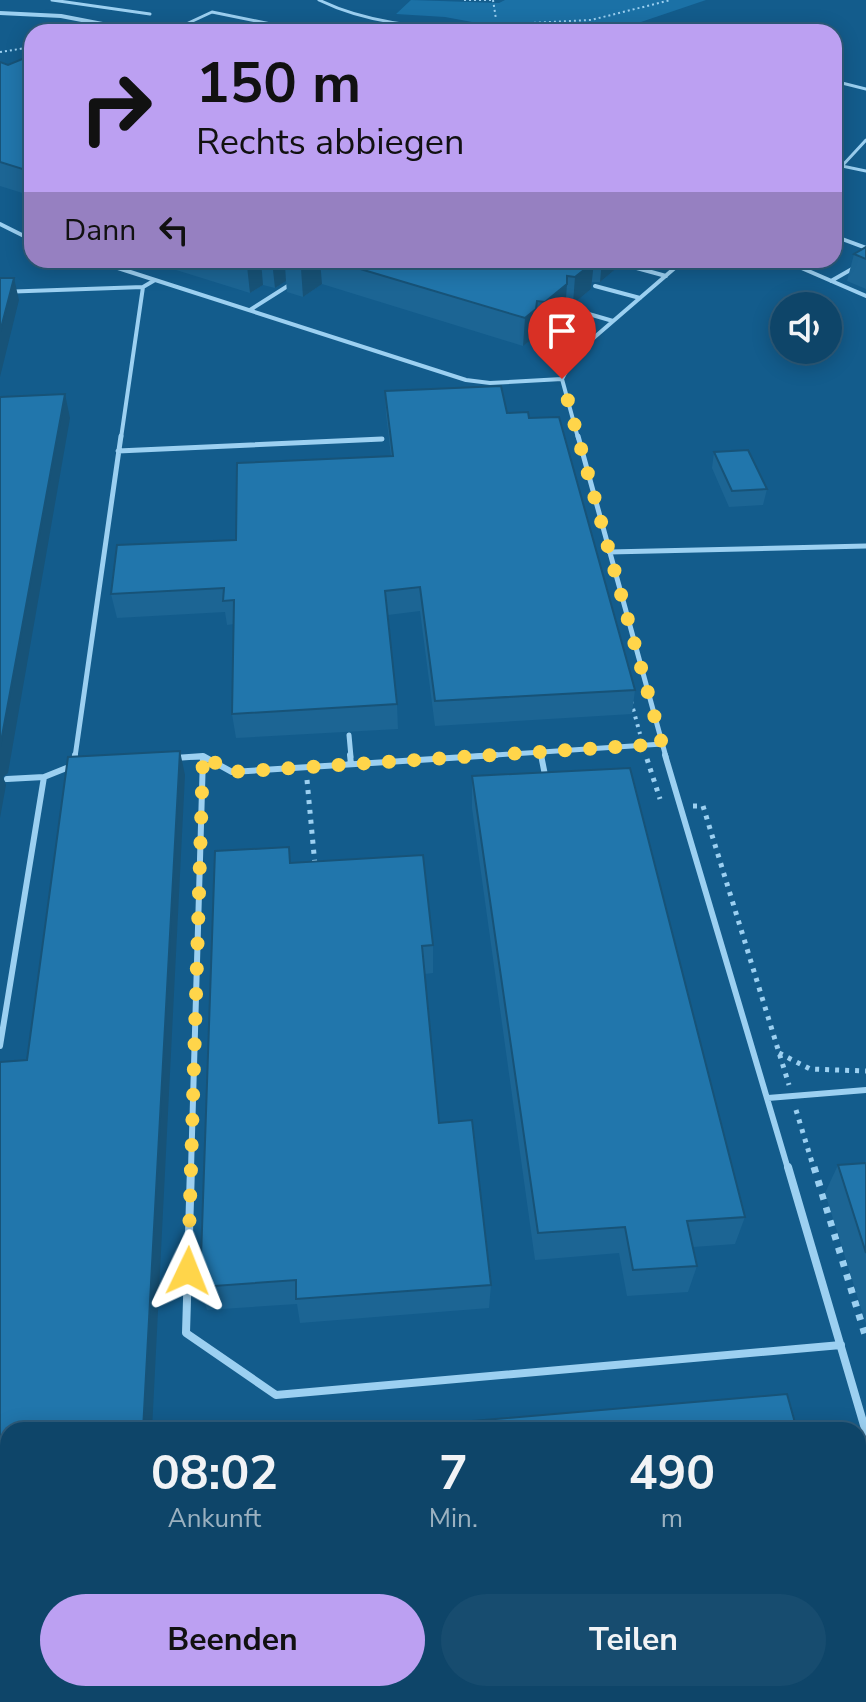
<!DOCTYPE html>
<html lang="de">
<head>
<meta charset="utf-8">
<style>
	:root { --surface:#0e4569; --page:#174c6f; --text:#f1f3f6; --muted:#9bb1c0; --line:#2e5d7d; --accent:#bca0f2 }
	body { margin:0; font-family:"Nunito Sans",sans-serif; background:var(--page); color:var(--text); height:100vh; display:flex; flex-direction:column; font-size:30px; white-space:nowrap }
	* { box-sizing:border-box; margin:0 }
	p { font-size:26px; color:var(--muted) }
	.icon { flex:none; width:44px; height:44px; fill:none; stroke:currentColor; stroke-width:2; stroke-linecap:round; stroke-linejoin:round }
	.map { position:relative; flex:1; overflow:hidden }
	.sheet { position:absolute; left:0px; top:1422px; width:866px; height:280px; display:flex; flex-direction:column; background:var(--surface); border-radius:24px 24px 0 0; box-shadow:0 4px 20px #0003,0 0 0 2px var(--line) }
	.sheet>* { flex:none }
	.banner { position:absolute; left:24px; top:24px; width:818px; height:244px; border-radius:24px; box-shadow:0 4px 20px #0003,0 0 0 2px var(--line); background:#bca0f2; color:#111; overflow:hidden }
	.fabs { position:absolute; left:770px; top:292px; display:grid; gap:16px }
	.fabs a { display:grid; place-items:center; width:72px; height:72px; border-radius:50%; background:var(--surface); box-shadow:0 4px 20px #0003,0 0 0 2px var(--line); font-size:40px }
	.pin { position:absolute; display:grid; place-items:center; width:68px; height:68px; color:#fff; margin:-82px -34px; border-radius:50% 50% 50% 0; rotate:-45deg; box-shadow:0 0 8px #0007 }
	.pin .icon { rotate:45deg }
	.me { position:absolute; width:88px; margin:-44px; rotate:2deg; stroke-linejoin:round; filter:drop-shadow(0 0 6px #0008) }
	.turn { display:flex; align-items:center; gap:28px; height:168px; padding:0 40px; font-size:36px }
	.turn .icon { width:104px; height:104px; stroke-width:2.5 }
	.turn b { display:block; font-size:56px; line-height:68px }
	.then { display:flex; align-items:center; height:76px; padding:0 40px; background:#0003; gap:16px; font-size:30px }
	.eta { display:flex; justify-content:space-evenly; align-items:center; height:136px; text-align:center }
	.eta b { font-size:48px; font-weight:700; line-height:56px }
	.action { display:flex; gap:16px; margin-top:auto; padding:16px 40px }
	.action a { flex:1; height:92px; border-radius:48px; background:var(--accent); color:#111; font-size:32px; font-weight:700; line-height:92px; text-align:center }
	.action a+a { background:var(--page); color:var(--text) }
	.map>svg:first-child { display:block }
	.green { fill:#1b71a6 }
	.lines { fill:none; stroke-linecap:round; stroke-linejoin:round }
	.path-far3 { stroke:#9cd0f1; stroke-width:2; stroke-dasharray:2 3; stroke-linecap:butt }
	.path-far2 { stroke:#9cd0f1; stroke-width:4; stroke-dasharray:3 5; stroke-linecap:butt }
	.path-far1 { stroke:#9cd0f1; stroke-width:5; stroke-dasharray:4 6; stroke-linecap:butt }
	.path { stroke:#9cd0f1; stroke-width:7; stroke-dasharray:6 8; stroke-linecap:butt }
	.lane-far4 { stroke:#9cd0f1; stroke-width:3 }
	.lane-far3 { stroke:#9cd0f1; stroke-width:4 }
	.lane-far2 { stroke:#9cd0f1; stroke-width:5 }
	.lane-far1 { stroke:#9cd0f1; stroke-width:6 }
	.lane { stroke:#9cd0f1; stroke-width:8 }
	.street { stroke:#9cd0f1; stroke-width:4 }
	.wall { fill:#1c6594 }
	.shaded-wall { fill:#175378 }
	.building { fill:#2176ac; stroke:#175378; stroke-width:2 }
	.route { stroke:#ffd54a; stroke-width:14; stroke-dasharray:0 25.2 }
</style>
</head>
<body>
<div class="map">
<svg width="866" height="1702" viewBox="0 0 866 1702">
	<rect width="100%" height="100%" fill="#135c8c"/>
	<!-- green -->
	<path class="green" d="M411 0 499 3 505 0H706L641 22 573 31 526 32 445 17 396 14Z"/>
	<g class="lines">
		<!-- path-far3 -->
		<path class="path-far3" d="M464 0H494
			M493 0 496 19
			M509 24 591 20 671 0
			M0 52 32 47"/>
		<!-- path-far2 -->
		<path class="path-far2" d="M631 701 640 734"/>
		<!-- path-far1 -->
		<path class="path-far1" d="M647 759 660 799
			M307 780 315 865
			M693 806H703L789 1085
			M779 1053 810 1069 866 1071
			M796 1110 814 1169"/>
		<!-- path -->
		<path class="path" d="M814 1167 866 1338"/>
		<!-- lane-far4 -->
		<path class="lane-far4" d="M52 0 150 14
			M319 0C376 28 438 27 500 32
			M169 32 212 12 310 32
			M834 81 866 89
			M842 166 866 140
			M834 171 842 166 866 171"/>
		<!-- lane-far3 -->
		<path class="lane-far3" d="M0 224 32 240
			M834 236 866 248
			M93 260 466 380 490 383 562 379
			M783 260 866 296
			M622 264 666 276
			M831 281 866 261
			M595 286 640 298
			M0 292 143 287 155 280
			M568 308 613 321
			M250 310 294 282
			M538 333 583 347
			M121 438 143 287
			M578 438 562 379 575 354 684 260"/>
		<!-- lane-far2 -->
		<path class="lane-far2" d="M578 436 666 757
			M118 451 382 439
			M609 552 866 546
			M349 735 351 757
			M541 752 542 757
			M75 757 121 436
			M192 757H204
			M466 757 662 744"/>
		<!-- lane-far1 -->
		<path class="lane-far1" d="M350 755 351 764
			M541 755 546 780
			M665 755 788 1169
			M175 758 203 756 232 772 496 755
			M7 779 44 777
			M0 1046 44 777 74 765 75 755
			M768 1098 866 1090
			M191 1169 203 756"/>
		<!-- lane -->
		<path class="lane" d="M191 1167 186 1333 276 1395 841 1345
			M788 1167 866 1432"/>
		<!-- street -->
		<path class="street" d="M0 13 61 16 144 32"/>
	</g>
	<!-- wall -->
	<path class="wall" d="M32 55V196L0 186V62L8 65Z
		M866 247V289L847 281 854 254Z
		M144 260H619L618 267 600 282H592L591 289 573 304H565V311L543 329H535V337L523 346 322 284 303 297 287 292 286 281 275 288 263 285 250 293Z
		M385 391 529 418 635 690 632 714 435 726 420 611 388 615 397 704 398 729 236 738 232 714 234 624 227 625 225 612 117 618 111 594 236 540 391 456 386 414Z
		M714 452 767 489 763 505 729 507 712 468Z
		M472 776 745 1217 735 1244 693 1247 697 1266 688 1292 627 1296 619 1253 535 1260 472 808Z
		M291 863 433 945V973L425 974 439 1123 491 1285 489 1308 300 1323 297 1304 207 1310 200 1287Z
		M866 1163V1324L825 1193 838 1165Z"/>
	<!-- shaded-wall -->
	<path class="shaded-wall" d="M840 101 835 126 834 127V106Z
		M256 260H261L263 285 250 293 247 266Z
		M274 260H296L285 265 286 281 275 288 272 261Z
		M316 260H320L322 284 303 297 301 269Z
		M602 260H619L618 267 600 282Z
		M594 262 591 289 573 304 575 277Z
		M14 278 19 300 0 377V332Z
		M567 284 565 311 543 329 545 302Z
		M537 301 535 337 523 346 525 318Z
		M65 394 70 418 8 773 3 777 6 785 0 818V747Z
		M180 751 185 775 152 1430H143Z"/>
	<!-- building -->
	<path class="building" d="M32 55V172L0 162V62L8 65Z
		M866 247V259L854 254Z
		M227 260H256L247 266Z
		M292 260H316L301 269 285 265Z
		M330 260H594V262L575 277 567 276V284L545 302 537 301 536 309 525 318Z
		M0 278H14L0 332Z
		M501 386 507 413 528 412 529 418 559 417 635 690 435 701 420 587 385 591 397 704 232 714 234 600 223 601 224 588 111 594 117 545 236 540 237 463 393 456 385 391Z
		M65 394 0 747V397Z
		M748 450 767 489 732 491 714 452Z
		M180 751 143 1430H8V1694H858V1665L866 1696V1702H0V1062L27 1060 68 757Z
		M630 768 745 1217 687 1221 697 1266 633 1270 625 1227 538 1233 472 776Z
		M289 847 290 863 423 855 433 945 422 946 439 1123 472 1120 491 1285 296 1299V1280L200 1287 215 851Z
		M866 1163V1253L838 1165Z
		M787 1394 797 1430H369Z"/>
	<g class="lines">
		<!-- route -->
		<path class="route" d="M188 1271 203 756 232 772 662 744 562 379"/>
	</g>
</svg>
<div class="fabs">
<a><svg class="icon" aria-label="sound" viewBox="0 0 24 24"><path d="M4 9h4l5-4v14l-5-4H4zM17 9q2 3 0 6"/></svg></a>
</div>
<div class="pin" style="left:562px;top:379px;background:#d93025"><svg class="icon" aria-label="arrive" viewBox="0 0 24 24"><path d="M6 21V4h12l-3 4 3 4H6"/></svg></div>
<svg class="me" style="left:188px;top:1271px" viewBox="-20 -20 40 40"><path d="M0-17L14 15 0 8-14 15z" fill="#ffd54a" stroke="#fff" stroke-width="4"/></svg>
<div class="banner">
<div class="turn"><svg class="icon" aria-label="right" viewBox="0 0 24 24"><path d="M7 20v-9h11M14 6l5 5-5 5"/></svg><div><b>150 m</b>Rechts abbiegen</div></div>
<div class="then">Dann<svg class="icon" aria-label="left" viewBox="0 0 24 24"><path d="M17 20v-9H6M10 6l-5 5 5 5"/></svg></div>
</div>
<section class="sheet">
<div class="eta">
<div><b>08:02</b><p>Ankunft</p></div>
<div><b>7</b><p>Min.</p></div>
<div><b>490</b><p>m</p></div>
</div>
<div class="action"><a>Beenden</a><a>Teilen</a></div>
</section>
</div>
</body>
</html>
